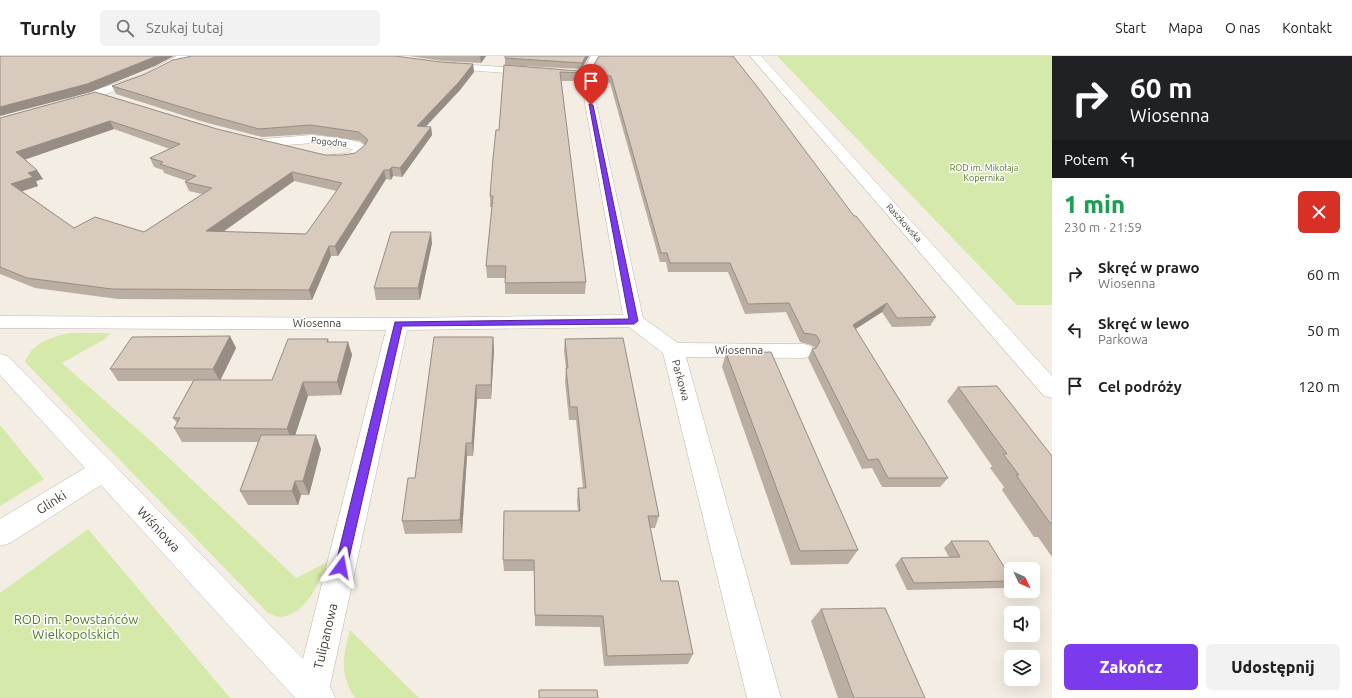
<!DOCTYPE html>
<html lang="pl">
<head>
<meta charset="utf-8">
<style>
	:root { --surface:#fff; --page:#f2f2f2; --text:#202124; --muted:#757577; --line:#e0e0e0; --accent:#7c3aed }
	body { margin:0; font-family:Ubuntu,sans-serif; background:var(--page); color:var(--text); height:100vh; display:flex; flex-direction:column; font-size:15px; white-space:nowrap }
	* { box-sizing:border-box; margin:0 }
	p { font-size:13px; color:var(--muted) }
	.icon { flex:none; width:22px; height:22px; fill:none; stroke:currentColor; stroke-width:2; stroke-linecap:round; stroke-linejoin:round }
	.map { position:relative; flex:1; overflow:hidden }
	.drawer { display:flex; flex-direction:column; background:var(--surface); width:300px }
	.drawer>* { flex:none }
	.hud { background:#202124; color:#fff; overflow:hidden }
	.needle { width:26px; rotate:134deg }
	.tools { position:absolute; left:1004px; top:506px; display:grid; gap:8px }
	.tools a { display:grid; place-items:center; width:36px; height:36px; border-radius:6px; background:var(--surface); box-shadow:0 4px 16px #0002; font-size:20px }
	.pin { position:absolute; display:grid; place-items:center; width:34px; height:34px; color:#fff; margin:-41px -17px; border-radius:50% 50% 50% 0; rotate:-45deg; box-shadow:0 0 4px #0007 }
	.pin .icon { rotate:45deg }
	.me { position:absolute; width:44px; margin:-22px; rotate:13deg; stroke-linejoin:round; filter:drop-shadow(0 0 3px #0008) }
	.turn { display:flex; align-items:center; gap:14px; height:84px; padding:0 12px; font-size:18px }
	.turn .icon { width:52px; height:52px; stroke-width:2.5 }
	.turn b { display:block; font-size:28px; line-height:34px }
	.then { display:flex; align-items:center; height:38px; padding:0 12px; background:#0003; gap:8px; font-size:15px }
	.round { display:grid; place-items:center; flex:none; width:42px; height:42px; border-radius:6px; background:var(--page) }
	.head { display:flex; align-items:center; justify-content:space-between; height:68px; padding:0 12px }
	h1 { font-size:24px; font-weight:800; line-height:30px; color:#1e9e55 }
	.button { display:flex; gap:8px; margin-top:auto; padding:8px 12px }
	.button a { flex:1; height:46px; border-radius:6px; background:var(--accent); color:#fff; font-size:16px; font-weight:800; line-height:46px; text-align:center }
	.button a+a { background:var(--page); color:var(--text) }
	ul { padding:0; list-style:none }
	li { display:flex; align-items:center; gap:12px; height:56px; padding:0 12px }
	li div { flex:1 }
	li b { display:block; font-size:15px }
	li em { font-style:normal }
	header { display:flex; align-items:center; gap:24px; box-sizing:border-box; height:56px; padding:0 20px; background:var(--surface); border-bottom:1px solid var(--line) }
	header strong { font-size:19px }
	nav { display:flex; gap:22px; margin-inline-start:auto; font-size:14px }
	.search { width:280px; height:36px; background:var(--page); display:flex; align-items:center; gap:10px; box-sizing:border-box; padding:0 14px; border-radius:6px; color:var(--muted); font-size:15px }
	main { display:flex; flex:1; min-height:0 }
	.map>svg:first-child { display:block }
	.green { fill:#d5eaaa }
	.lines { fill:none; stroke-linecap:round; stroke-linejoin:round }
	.minor-casing { stroke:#c2b6a9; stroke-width:1 }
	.minor { fill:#fff; fill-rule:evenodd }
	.wall { fill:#baaea2; fill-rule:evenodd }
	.shaded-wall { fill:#978d84 }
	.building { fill:#d8cabc; stroke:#978d84; fill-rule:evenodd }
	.route { fill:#7c3aed; stroke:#51269a }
	.labels { text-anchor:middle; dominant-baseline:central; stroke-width:3; stroke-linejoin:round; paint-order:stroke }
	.far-street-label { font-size:9px; fill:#453c34; stroke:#fff }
	.far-park-label { font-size:9px; fill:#4f7a24; stroke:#fff }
	.street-label { font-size:11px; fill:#453c34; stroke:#fff }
	.near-street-label { font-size:13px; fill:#453c34; stroke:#fff }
	.near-park-label { font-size:13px; fill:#4f7a24; stroke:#fff }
</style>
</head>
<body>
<header>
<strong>Turnly</strong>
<div class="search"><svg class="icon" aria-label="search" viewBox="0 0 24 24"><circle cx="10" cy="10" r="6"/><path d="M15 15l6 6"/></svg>Szukaj tutaj</div>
<nav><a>Start</a><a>Mapa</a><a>O nas</a><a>Kontakt</a></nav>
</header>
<main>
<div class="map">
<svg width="1052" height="642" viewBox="0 0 1052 642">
	<rect width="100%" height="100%" fill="#f3ede4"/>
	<!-- green -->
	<path class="green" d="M777 0H1052V249H1017Z
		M69 277H110L105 283 62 307 153 387 296 522 327 506C320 526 305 560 280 561 276 561 272 558 268 557L25 306C32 287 51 281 69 277Z
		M0 369 44 423 0 450Z
		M88 473 230 642H0V537Z
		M350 574 419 642H355C339 618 343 600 350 574Z"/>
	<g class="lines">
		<!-- minor casing -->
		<g class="minor-casing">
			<path id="minor" d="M177 0H190L147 24 75 49H67L65 46 67 43 139 20Z
				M591 0H601L590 19 643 262 678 287 804 288 811 290 815 295 811 300 804 302 686 301 781 642H747L663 297 629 271 407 274 330 630 335 642H295L101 429 10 487 0 490V463L85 412 0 319V298L8 300 303 603 386 274 0 272V260L398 262 623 259 580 19Z
				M750 0H761L1052 320V342L1044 340Z
				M443 7 533 13 538 16 533 19 439 12 438 10 439 8Z
				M312 79C325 81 361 82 368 92 360 106 347 109 332 105L330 102 332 99C340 97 347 100 353 93L312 87 263 91 258 90 256 87 258 84 263 83Z"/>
		</g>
		<!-- minor -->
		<use href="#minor" class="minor"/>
	</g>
	<!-- wall -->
	<path class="wall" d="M409 0H486L481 7 442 5Z
		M505 0H589L581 13 505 9Z
		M599 0 854 160 936 261 930 270 892 271 882 256 855 273 948 422 940 431H882L872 412 862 413 808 302 812 293 815 292 811 289 800 286 786 256 745 258 728 216H668L666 206H660L610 27 593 26 592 19V12Z
		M441 6 473 8 474 16 460 34 425 71H431L432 79 402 121 393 120 391 124 386 123 338 200H331L312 244 118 243 35 232 0 218V62L95 36 217 73 325 99H343L355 97 365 89 360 85 312 78 262 81 204 66 116 38 112 30ZM114 73 170 93 150 102 154 111 163 114 164 117 187 125 185 126 189 135 202 138 144 176 74 172 22 135 38 130 36 125 43 123 25 103ZM294 125 337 135 306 178 223 176Z
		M504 9 580 17 579 25H561L586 226 585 238H505V222H487L486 210 492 151H490V140L499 74Z
		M432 187 420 244H376L374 232Z
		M230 280 236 292 220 324H272L328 283 329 286H348L352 299 341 339 308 340 295 379 321 393 309 439H301L298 449H248L240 435 258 386H182L174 372 177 367 173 362 193 325H118L110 313Z
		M493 281 494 294 491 343H477L473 400H467L462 477 405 478 402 465 415 422Z
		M565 283 659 460 655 472H650L661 525 693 598 688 608 604 610 600 571 535 570 534 515H504L503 504 578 455 577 445 578 432H583L576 364H569L565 325 566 313 564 295Z
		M726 297 858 494 848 508 791 509 722 311Z
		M958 331 1052 400V501L1038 481H1034L1002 434 1004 431 990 412 992 410 947 345Z
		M951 485 1011 522V527L1005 532 907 534 895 509 901 502 949 501 944 492Z
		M821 553 925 642H838L811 565Z"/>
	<!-- shaded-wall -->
	<path class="shaded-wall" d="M157 0H174L155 10 91 36 0 60V51Z
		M480 0H486L481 7Z
		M586 0H589L581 13 582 7Z
		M473 8 474 16 460 34 418 79 417 70Z
		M110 65 114 73 21 105 16 96Z
		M431 71 432 79 402 121 400 112Z
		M392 111 393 120 391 124 389 114Z
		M37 114 43 123 36 125 38 130 17 137 11 128 28 117Z
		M384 114 386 123 338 200 335 190Z
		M292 116 294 125 210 185 206 175Z
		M431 176 432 187 420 244 418 232Z
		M329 190 331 200 312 244 309 234Z
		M887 247 882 256 848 278 853 269Z
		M230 280 236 292 220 325 213 313Z
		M493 281 494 294 491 343V329Z
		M348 286 352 299 341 339 337 326Z
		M303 326 308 340 293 386 287 373Z
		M476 329 477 343 473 400 472 387Z
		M316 379 321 393 309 439 303 425Z
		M466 387 467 400 462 477 460 464Z
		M295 425 301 439 298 449 292 435Z"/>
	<!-- building -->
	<path class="building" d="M0 0H157L87 28 0 51Z
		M192 0H395L441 6 473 8 459 26 417 70 431 71 400 112 392 111 389 114H384L335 190H329L309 234 112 233 27 222 0 211V62L95 36 217 73 325 99H343L355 97 364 90 368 84 359 76 310 69 259 73 201 57 112 30 143 19 173 4ZM110 65 180 88 150 102 163 106 160 108 196 120 185 126 212 132 144 176 95 161 74 172 11 128 33 121 28 117 37 114 16 96ZM292 116 342 127 306 178 206 175Z
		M505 0H586L582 7 505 2Z
		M599 0H733L759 33 854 160H856L936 261 897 262 887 247 853 269 948 422H888L878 403 868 404 812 293 816 292 820 285 816 279 804 277 789 247 748 248 730 207H670L667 197H661L611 20 594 19 592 12Z
		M504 9 579 15 580 17 560 16 586 226 505 227 506 210H486L493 140H490L493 102 496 74H499Z
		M391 176H431L418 232H374Z
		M230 280 213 313H110L132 281Z
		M434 281H493L491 329H476L472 387H466L460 464 402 465 408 422H415Z
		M623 282 659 460H648L661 525H678L693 598 607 600 603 560 535 559 534 504H503L504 455H580L578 432H586L577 351H570L566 312H568L565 283Z
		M288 283H328L327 286H348L337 326H303L287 373 174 372 180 362H173L194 324H272Z
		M771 296 858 494 800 495 726 297Z
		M997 330 1052 400V467H1050L1016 419H1019L1003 398H1007L958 331Z
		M261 379H316L303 425H295L292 435H240Z
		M951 485H988L1011 522V525L914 527 901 502 960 501Z
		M885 552 925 642H854L821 553Z
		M539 634H597L598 642H539Z"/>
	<!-- route -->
	<path class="route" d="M589 48 593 49 638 265 634 268 402 270 347 511 345 515 341 517 336 515 335 511 395 266 629 263Z"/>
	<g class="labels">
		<!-- far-street labels -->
		<g class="far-street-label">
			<text transform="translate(329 86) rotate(6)">Pogodna</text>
			<text transform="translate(904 167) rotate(48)">Raszkowska</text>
		</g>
		<!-- far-park labels -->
		<g class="far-park-label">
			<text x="984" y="112">ROD im. Mikołaja<tspan x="984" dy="10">Kopernika</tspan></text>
		</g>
		<!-- street labels -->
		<g class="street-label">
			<text x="317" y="267">Wiosenna</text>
			<text x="739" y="294">Wiosenna</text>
			<text transform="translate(681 324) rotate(75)">Parkowa</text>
		</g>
		<!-- near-street labels -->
		<g class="near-street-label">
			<text transform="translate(51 446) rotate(-32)">Glinki</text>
			<text transform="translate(159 473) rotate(47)">Wiśniowa</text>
			<text transform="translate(325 580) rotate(-77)">Tulipanowa</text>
		</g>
		<!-- near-park labels -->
		<g class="near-park-label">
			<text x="76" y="563">ROD im. Powstańców<tspan x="76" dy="15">Wielkopolskich</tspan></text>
		</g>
	</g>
</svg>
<div class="tools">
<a><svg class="needle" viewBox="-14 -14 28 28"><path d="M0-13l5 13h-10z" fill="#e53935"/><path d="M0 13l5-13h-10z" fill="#757577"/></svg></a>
<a><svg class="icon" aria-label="sound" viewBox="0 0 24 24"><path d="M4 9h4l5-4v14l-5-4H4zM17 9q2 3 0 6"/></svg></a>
<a><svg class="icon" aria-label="layers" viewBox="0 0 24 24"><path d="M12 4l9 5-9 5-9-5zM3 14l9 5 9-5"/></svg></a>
</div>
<div class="pin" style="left:591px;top:49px;background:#d93025"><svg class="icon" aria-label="arrive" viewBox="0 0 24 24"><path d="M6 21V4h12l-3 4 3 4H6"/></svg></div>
<svg class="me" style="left:341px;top:511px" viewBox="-20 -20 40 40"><path d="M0-17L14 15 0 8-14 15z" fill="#7c3aed" stroke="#fff" stroke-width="4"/></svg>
</div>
<section class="drawer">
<div class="hud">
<div class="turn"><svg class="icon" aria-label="right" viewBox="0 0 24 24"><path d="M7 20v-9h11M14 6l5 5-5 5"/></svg><div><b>60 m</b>Wiosenna</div></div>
<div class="then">Potem<svg class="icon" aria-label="left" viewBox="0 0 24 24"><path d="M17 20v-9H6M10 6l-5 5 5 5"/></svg></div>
</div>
<div class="head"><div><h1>1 min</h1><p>230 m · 21:59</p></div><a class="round" style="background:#d93025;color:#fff"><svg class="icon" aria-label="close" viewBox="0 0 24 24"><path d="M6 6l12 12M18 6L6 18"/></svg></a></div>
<ul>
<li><svg class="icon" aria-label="right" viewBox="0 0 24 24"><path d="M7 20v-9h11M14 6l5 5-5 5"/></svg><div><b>Skręć w prawo</b><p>Wiosenna</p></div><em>60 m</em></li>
<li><svg class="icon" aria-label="left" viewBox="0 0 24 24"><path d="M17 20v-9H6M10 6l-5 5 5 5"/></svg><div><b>Skręć w lewo</b><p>Parkowa</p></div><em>50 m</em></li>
<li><svg class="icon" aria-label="arrive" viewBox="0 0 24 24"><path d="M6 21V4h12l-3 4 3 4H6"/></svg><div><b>Cel podróży</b></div><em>120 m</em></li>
</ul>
<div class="button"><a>Zakończ</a><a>Udostępnij</a></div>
</section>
</main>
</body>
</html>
